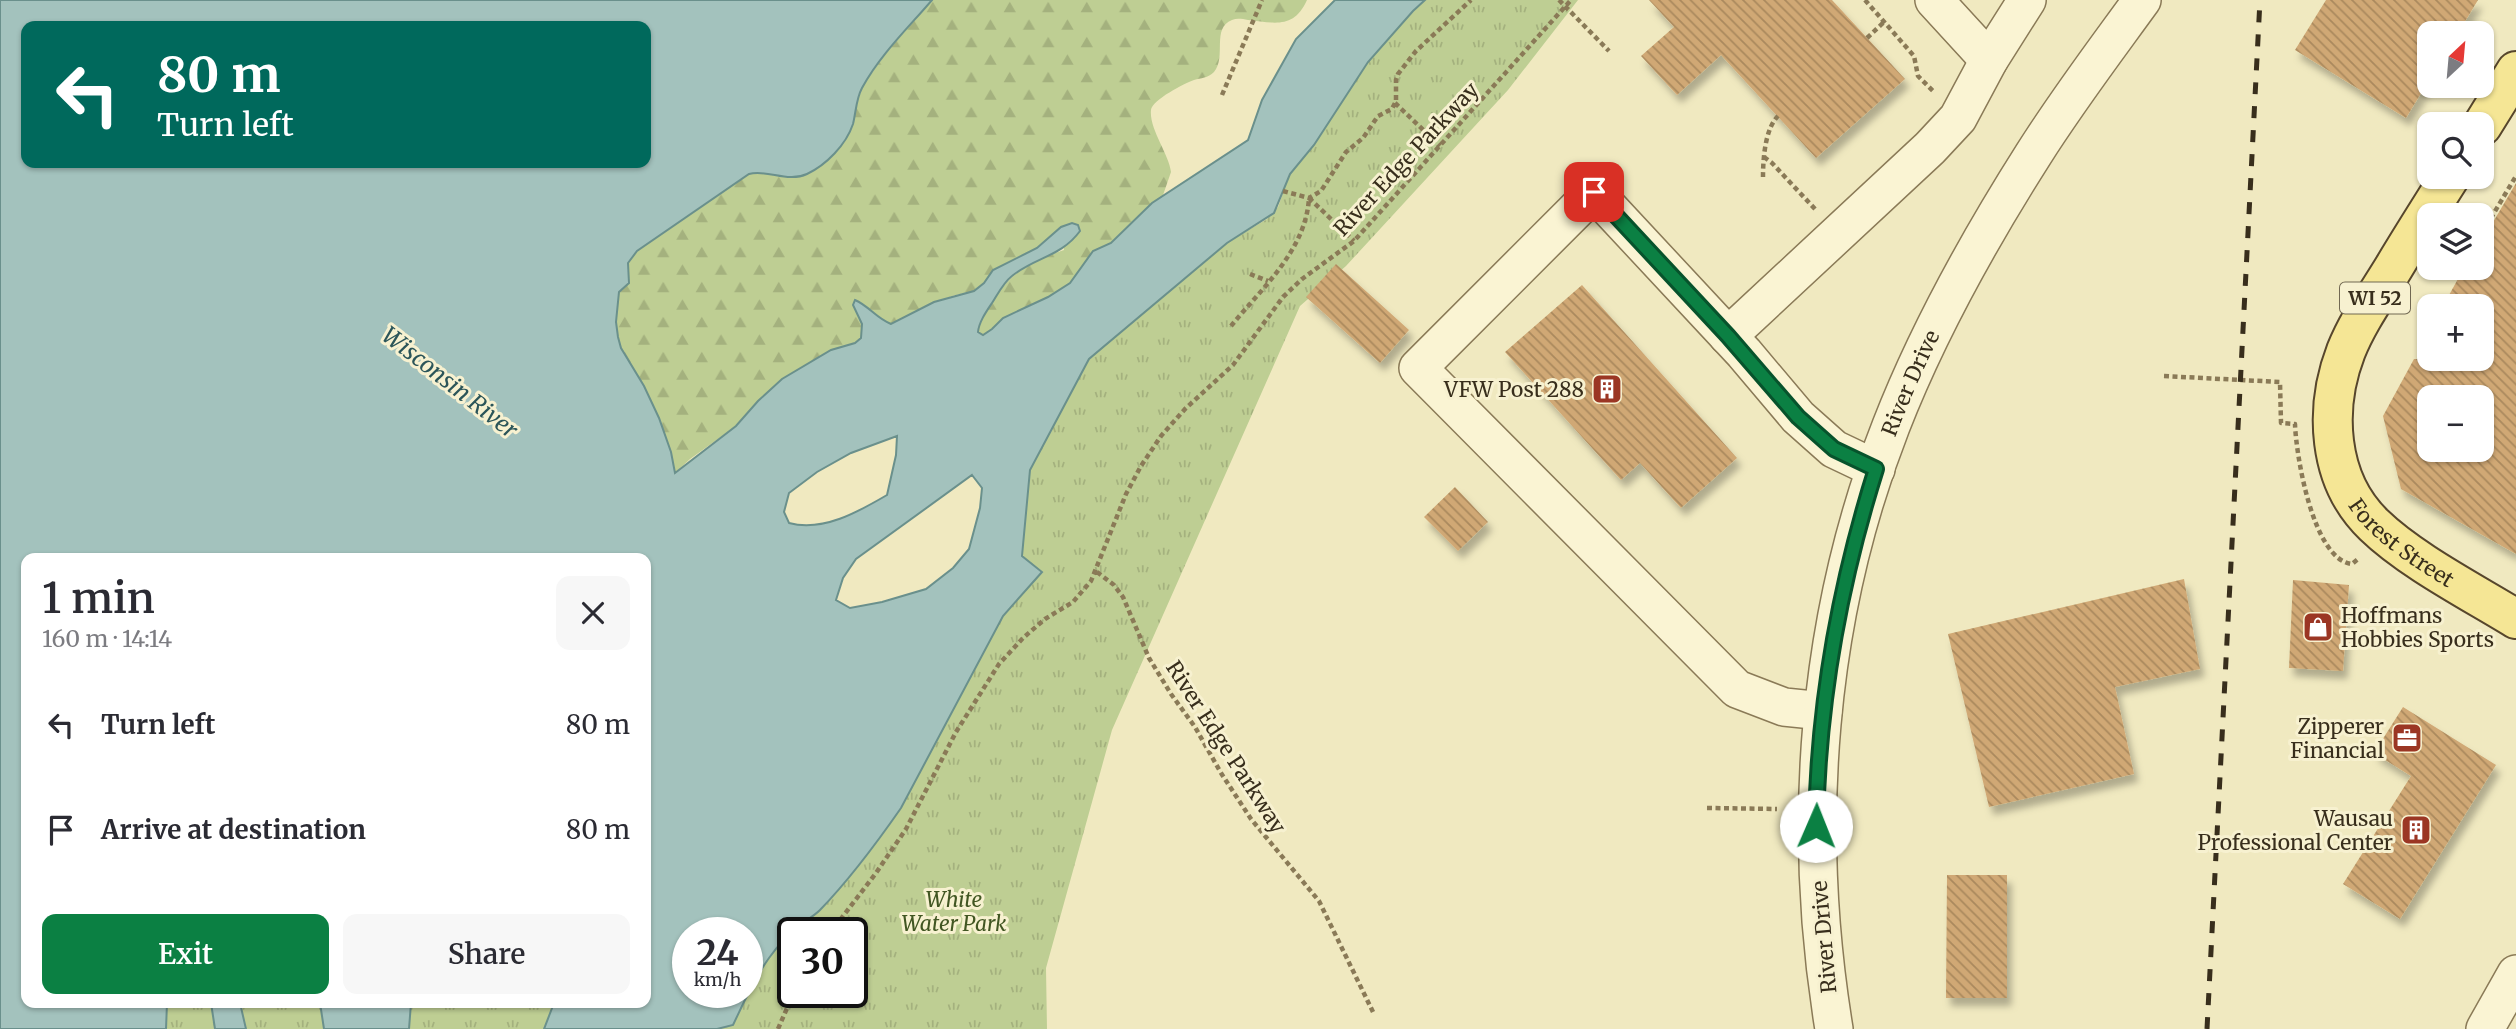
<!DOCTYPE html>
<html lang="en">
<head>
<meta charset="utf-8">
<style>
	:root { --surface:#fff; --page:#f7f7f7; --text:#2b2b33; --muted:#7c7c81; --accent:#0b8043 }
	body { margin:0; font-family:Merriweather,serif; background:var(--page); color:var(--text); height:100vh; display:flex; flex-direction:column; font-size:26px; white-space:nowrap }
	* { box-sizing:border-box; margin:0 }
	p { font-size:23px; color:var(--muted) }
	.icon { flex:none; width:38px; height:38px; fill:none; stroke:currentColor; stroke-width:2; stroke-linecap:round; stroke-linejoin:round }
	.map { position:relative; flex:1; overflow:hidden }
	.side { position:absolute; left:21px; top:553px; width:630px; height:455px; display:flex; flex-direction:column; background:var(--surface); border-radius:14px; box-shadow:0 2px 5px #0004 }
	.side>* { flex:none }
	.top-card { position:absolute; left:21px; top:21px; width:630px; height:147px; border-radius:14px; box-shadow:0 2px 5px #0004; background:#00695c; color:#fff; overflow:hidden }
	.needle { width:46px; rotate:26deg }
	.buttons { position:absolute; left:2417px; top:21px; display:grid; gap:14px }
	.buttons a { display:grid; place-items:center; width:77px; height:77px; border-radius:14px; background:var(--surface); box-shadow:0 2px 5px #0004; font-size:35px }
	.speed { position:absolute; left:672px; top:917px; display:flex; gap:14px; font-size:35px; font-weight:700; text-align:center }
	.speed>* { display:grid; place-content:center; width:91px; height:91px; border-radius:50%; background:var(--surface); box-shadow:0 2px 5px #0004; line-height:1 }
	.speed small { font-size:18px; font-weight:400 }
	.speed .limit { border:4px solid #111; border-radius:10px; background:#fff; color:#111 }
	.pin { position:absolute; display:grid; place-items:center; width:60px; height:60px; color:#fff; margin:-30px; border-radius:14px; box-shadow:0 4px 10px #0006 }
	.me { position:absolute; width:77px; margin:-38px; rotate:1deg; stroke-linejoin:round; filter:drop-shadow(0 0 5px #0008) }
	.turn { display:flex; align-items:center; gap:24px; height:147px; padding:0 21px; font-size:32px }
	.turn .icon { width:91px; height:91px; stroke-width:2.5 }
	.turn b { display:block; font-size:49px; line-height:60px }
	.round { display:grid; place-items:center; flex:none; width:74px; height:74px; border-radius:14px; background:var(--page) }
	.overview { display:flex; align-items:center; justify-content:space-between; height:119px; padding:0 21px }
	h1 { font-size:42px; font-weight:600; line-height:52px }
	.primary-button { display:flex; gap:14px; margin-top:auto; padding:14px 21px }
	.primary-button a { flex:1; height:80px; border-radius:14px; background:var(--accent); color:#fff; font-size:28px; font-weight:600; line-height:80px; text-align:center }
	.primary-button a+a { background:var(--page); color:var(--text) }
	ul { padding:0; list-style:none }
	li { display:flex; align-items:center; gap:21px; height:105px; padding:0 21px }
	li div { flex:1 }
	li b { display:block; font-size:26px }
	li em { font-style:normal }
	.map>svg:first-child { display:block }
	.forest { fill:url(#forest-firs) }
	.park { fill:url(#park-tufts); fill-rule:evenodd }
	.water { fill:#a3c2bd; stroke:#6a908c; stroke-width:2; fill-rule:evenodd }
	.building { fill:url(#building-back-hatch); fill-rule:evenodd; filter:url(#shadow) }
	.lines { fill:none; stroke-linecap:round; stroke-linejoin:round }
	.minor-casing { stroke:#8a7a57; stroke-width:40 }
	.major-casing { stroke:#57462c; stroke-width:42 }
	.path { stroke:#8a7a57; stroke-width:4.5; stroke-dasharray:5 3.5; stroke-linecap:butt }
	.minor { stroke:#faf4d3; stroke-width:37 }
	.major { stroke:#f5e695; stroke-width:38 }
	.rail { stroke:#382e1c; stroke-width:5; stroke-dasharray:12 12; stroke-linecap:butt }
	.route-casing { stroke:#07532c; stroke-width:18 }
	.route { stroke:#0b8043; stroke-width:12 }
	.labels { text-anchor:middle; dominant-baseline:central; stroke-width:6; stroke-linejoin:round; paint-order:stroke }
	.shield { fill:#f7f1d0; stroke:#716852; stroke-width:2 }
	.shield-label { font-size:19px; font-weight:bold; fill:#382e1c }
	.street-label { font-size:21px; fill:#382e1c; stroke:#f7f1d0 }
	.poi-label { font-size:21px; fill:#382e1c; stroke:#f7f1d0; text-anchor:end }
	.park-label { font-size:21px; font-style:italic; fill:#415622; stroke:#f7f1d0 }
	.water-label { font-size:23px; font-style:italic; fill:#2b5559; stroke:#f7f1d0 }
</style>
</head>
<body>
<div class="map">
<svg width="2516" height="1029" viewBox="0 0 2516 1029">
	<defs>
		<pattern id="forest-firs" width="22" height="20" patternUnits="userSpaceOnUse" patternTransform="scale(1.75)"><rect width="22" height="20" fill="#bece93"/><path d="M5 1l3.5 6h-7zM16 11l3.5 6h-7z" fill="#a4b17e"/></pattern>
		<pattern id="park-tufts" width="24" height="20" patternUnits="userSpaceOnUse" patternTransform="scale(1.75)"><rect width="24" height="20" fill="#bece93"/><path d="M3 7l-1-3M5 7V3M7 7l1-3M15 17l-1-3M17 17v-4M19 17l1-3" fill="none" stroke="#a4b17e"/></pattern>
		<pattern id="building-back-hatch" width="6" height="6" patternUnits="userSpaceOnUse" patternTransform="scale(1.75)"><rect width="6" height="6" fill="#d0a874"/><path d="M-1 5l2 2M0 0l6 6M5-1l2 2" fill="none" stroke="#aa895e"/></pattern>
		<filter id="shadow"><feDropShadow dx="4.5" dy="8" stdDeviation="3.5" flood-color="#0004"/></filter>
	</defs>
	<rect width="100%" height="100%" fill="#f0e9c0"/>
	<!-- forest -->
	<path class="forest" d="M932 0H1307C1294 29 1275 23 1248 20 1242 19 1237 18 1232 20 1211 28 1227 57 1214 72 1208 78 1201 78 1194 80 1185 83 1152 100 1151 110 1149 129 1169 154 1171 172L1162 198 1152 203 1111 243 1093 251 1070 283 1048 297 1003 318 992 329 982 335 978 332C979 323 985 315 989 307 1009 274 1027 262 1064 250L1061 227 1037 248 993 270 984 283 974 291 952 296 890 324 875 316 870 309 853 305 862 324 861 338 855 343 831 350 782 379 758 401 736 426 690 459 675 473 671 452 659 418 644 386 621 348 618 337 616 322 619 291 629 283 628 263 637 251 749 174 760 171 776 176 792 177 847 137 862 87 886 53Z"/>
	<!-- park -->
	<path class="park" d="M1425 0H1578L1508 90 1346 266 1300 306 1112 730 1046 968 1047 1029H717L733 1025C744 1002 754 978 769 958 777 947 787 935 798 926 806 920 813 917 820 910 850 879 876 844 901 808L1003 616 1042 572 1022 556 1030 470 1089 358 1227 243 1267 219 1278 207 1290 174 1368 62 1413 11ZM793 933H852V992H793Z
		M167 1003H211L215 1029H166Z
		M240 1003H320L324 1029H246Z
		M411 1003H554L544 1029H409Z"/>
	<!-- water -->
	<path class="water" d="M0 0H932C908 28 880 55 862 88 856 99 856 112 853 124 846 145 826 165 807 174 787 183 768 169 749 174L637 251 628 263 629 283 619 292 616 322 618 337 621 348 644 386 659 418 671 452 675 473 736 426 758 401 782 379 831 350 855 343 861 338 862 324 853 305 855 300C869 306 876 318 891 324L934 302 974 291 984 283 993 270 1037 248 1061 227 1072 223 1078 225 1080 231C1061 257 1035 257 1012 276 1003 283 998 294 992 303 986 312 979 322 978 332L983 335 992 329 1003 318 1048 297 1070 283 1093 251 1111 243 1152 203 1248 140 1262 100 1296 39 1335 0H1425L1413 11 1368 62 1314 145 1290 174 1274 213 1227 243 1089 359 1030 470 1022 556 1042 572 1003 616 901 808C876 844 850 879 820 910 813 917 806 920 798 926 787 935 777 947 769 958 754 979 744 1002 733 1025L717 1029H544L554 1003H646V558H26V1003H167L166 1029H0ZM26 26H646V163H26ZM897 436 896 455 887 495C858 512 823 532 789 523L784 512 789 493 817 472 851 453ZM972 475 982 488 980 508 969 549 953 568 926 589 882 602 850 608 836 600 843 578 856 559ZM688 933H747V992H688Z
		M211 1003H240L246 1029H215Z
		M320 1003H411L409 1029H324Z"/>
	<!-- building -->
	<path class="building" d="M1649 0H1832L1905 79 1816 158 1721 55 1677 95 1641 56 1674 27Z
		M2326 0H2478L2458 33H2429V80L2406 118 2295 50Z
		M2516 183V554L2401 489 2383 416 2414 359H2482V306H2443L2464 268H2482V241ZM2429 397H2482V450H2429Z
		M1336 264 1409 330 1380 363 1306 297Z
		M1582 285 1737 458 1681 508 1640 463 1621 480 1505 352Z
		M1455 487 1488 522 1458 551 1424 517Z
		M2184 579 2200 669 2115 687 2134 774 1989 807 1948 634Z
		M2293 580 2349 585 2343 671 2289 668Z
		M2403 707 2496 765 2400 919 2343 884 2411 776 2374 753Z
		M1947 875H2007V998H1946Z"/>
	<g class="lines">
		<!-- minor casing -->
		<g class="minor-casing">
			<g id="minor">
				<path d="M1934 0 1989 60"/>
				<path d="M1728 336 1930 148 1958 118 1989 60 2027 0"/>
				<path d="M1823 711 1784 707 1737 689 1418 368 1594 192 1744 353 1798 417 1834 449 1876 469"/>
				<path id="s1" d="M1834 1029C1801 827 1816 618 1891 426 1928 331 1979 240 2033 155 2067 101 2105 51 2142 0"/>
				<path d="M2485 1029 2516 974"/>
			</g>
		</g>
		<!-- major casing -->
		<g class="major-casing">
			<g id="major">
				<path d="M2482 126 2516 71"/>
				<path id="s2" d="M2450 177C2431 207 2412 237 2394 267 2377 295 2358 321 2346 351 2324 408 2327 480 2374 525 2410 560 2472 592 2516 619"/>
			</g>
		</g>
		<!-- path -->
		<path class="path" d="M1559 0 1609 51
			M1865 0 1914 56 1918 76 1934 92
			M1867 38 1884 22
			M1222 95 1262 0
			M1395 103 1440 146
			M1764 157 1772 163 1815 209
			M1763 177C1763 159 1765 129 1778 116
			M1283 191 1309 198 1321 191 1346 152 1363 138 1378 116 1392 109 1396 101V80L1398 74 1416 51 1471 0
			M1309 198 1354 241
			M2482 233 2516 176
			M2458 272 2461 268
			M1250 274 1268 281
			M1231 326C1262 288 1306 250 1309 198
			M2164 376 2280 382 2281 423 2295 424C2296 455 2313 560 2352 564L2358 559
			M1097 572 1114 585 1123 597 1149 658 1171 694 1195 727 1221 773 1251 819 1319 901 1373 1012
			M1707 808 1777 809
			M830 933 876 873 906 829 956 732 999 664 1023 638 1045 619 1073 602 1091 581 1126 494 1141 466 1161 436 1185 409 1233 365 1283 297 1302 279 1354 241 1571 0
			M778 1029 794 992"/>
		<!-- minor -->
		<use href="#minor" class="minor"/>
		<!-- major -->
		<use href="#major" class="major"/>
		<!-- rail -->
		<path class="rail" d="M2207 1029 2260 0"/>
	</g>
	<g class="lines">
		<!-- route casing -->
		<g class="route-casing">
			<path id="route" d="M1594 192 1728 336 1798 417 1834 449 1876 469C1839 586 1818 704 1816 826"/>
		</g>
		<!-- route -->
		<use href="#route" class="route"/>
	</g>
	<!-- icons -->
	<defs>
		<g id="building-square" transform="scale(1.575)"><rect x="-9" y="-9" width="18" height="18" rx="4" fill="#9b3624" stroke="#f7f1d0"/><path d="M-4-6H4V6H1V3H-1V6H-4ZM-2.5-4.3h1.7v1.8h-1.7ZM.8-4.3h1.7v1.8H.8ZM-2.5-1h1.7V.8h-1.7ZM.8-1h1.7V.8H.8Z" fill="#fff"/></g>
		<g id="shop-square" transform="scale(1.575)"><rect x="-9" y="-9" width="18" height="18" rx="4" fill="#9b3624" stroke="#f7f1d0"/><path d="M-5-2.5h2.3a2.7 3.5 0 0 1 5.4 0H5L5.5 6h-11ZM-1.5-2.5h3a1.5 2.3 0 0 0-3 0Z" fill="#fff"/></g>
		<g id="office-square" transform="scale(1.575)"><rect x="-9" y="-9" width="18" height="18" rx="4" fill="#9b3624" stroke="#f7f1d0"/><path d="M-6-3h4V-5.5h4V-3h4V5H-6ZM-1-4.5V-3h2v-1.5ZM-6 0V1H6V0Z" fill="#fff"/></g>
	</defs>
	<g fill-rule="evenodd">
		<use href="#building-square" x="1607" y="389"/>
		<use href="#shop-square" x="2318" y="627"/>
		<use href="#office-square" x="2407" y="738"/>
		<use href="#building-square" x="2416" y="830"/>
	</g>
	<g class="labels">
		<!-- shield labels -->
		<rect class="shield" x="2340" y="282.5" width="70" height="31" rx="5"/>
		<g class="shield-label">
			<text x="2375" y="298">WI 52</text>
		</g>
		<!-- street labels -->
		<g class="street-label">
			<text transform="translate(1406 159) rotate(-47)">River Edge Parkway</text>
			<text stroke="none"><textPath href="#s1" startOffset="660">River Drive</textPath></text>
			<text stroke="none"><textPath href="#s2" startOffset="422">Forest Street</textPath></text>
			<text transform="translate(1226 747) rotate(57)">River Edge Parkway</text>
			<text transform="translate(1824 937) rotate(-95)">River Drive</text>
		</g>
		<!-- poi labels -->
		<g class="poi-label">
			<text x="1584" y="389">VFW Post 288</text>
			<text x="2341" y="615" text-anchor="start">Hoffmans<tspan x="2341" dy="24">Hobbies Sports</tspan></text>
			<text x="2384" y="726">Zipperer<tspan x="2384" dy="24">Financial</tspan></text>
			<text x="2393" y="818">Wausau<tspan x="2393" dy="24">Professional Center</tspan></text>
		</g>
		<!-- park labels -->
		<g class="park-label">
			<text x="954" y="899">White<tspan x="954" dy="24">Water Park</tspan></text>
		</g>
		<!-- water labels -->
		<g class="water-label">
			<text transform="translate(450 382) rotate(38)">Wisconsin River</text>
		</g>
	</g>
</svg>
<div class="buttons">
<a><svg class="needle" viewBox="-14 -14 28 28"><path d="M0-13l5 13h-10z" fill="#e53935"/><path d="M0 13l5-13h-10z" fill="#7c7c81"/></svg></a>
<a><svg class="icon" aria-label="search" viewBox="0 0 24 24"><circle cx="10" cy="10" r="6"/><path d="M15 15l6 6"/></svg></a>
<a><svg class="icon" aria-label="layers" viewBox="0 0 24 24"><path d="M12 4l9 5-9 5-9-5zM3 14l9 5 9-5"/></svg></a>
<a>+</a>
<a>−</a>
</div>
<div class="speed"><div>24<small>km/h</small></div><div class="limit">30</div></div>
<div class="pin" style="left:1594px;top:192px;background:#d93025"><svg class="icon" aria-label="arrive" viewBox="0 0 24 24"><path d="M6 21V4h12l-3 4 3 4H6"/></svg></div>
<svg class="me" style="left:1816px;top:826px" viewBox="-20 -20 40 40"><circle r="19" fill="#fff"/><path d="M0-13L10 11 0 6-10 11z" fill="#0b8043"/></svg>
<div class="top-card">
<div class="turn"><svg class="icon" aria-label="left" viewBox="0 0 24 24"><path d="M17 20v-9H6M10 6l-5 5 5 5"/></svg><div><b>80 m</b>Turn left</div></div>
</div>
<section class="side">
<div class="overview"><div><h1>1 min</h1><p>160 m · 14:14</p></div><a class="round"><svg class="icon" aria-label="close" viewBox="0 0 24 24"><path d="M6 6l12 12M18 6L6 18"/></svg></a></div>
<ul>
<li><svg class="icon" aria-label="left" viewBox="0 0 24 24"><path d="M17 20v-9H6M10 6l-5 5 5 5"/></svg><div><b>Turn left</b></div><em>80 m</em></li>
<li><svg class="icon" aria-label="arrive" viewBox="0 0 24 24"><path d="M6 21V4h12l-3 4 3 4H6"/></svg><div><b>Arrive at destination</b></div><em>80 m</em></li>
</ul>
<div class="primary-button"><a>Exit</a><a>Share</a></div>
</section>
</div>
</body>
</html>
